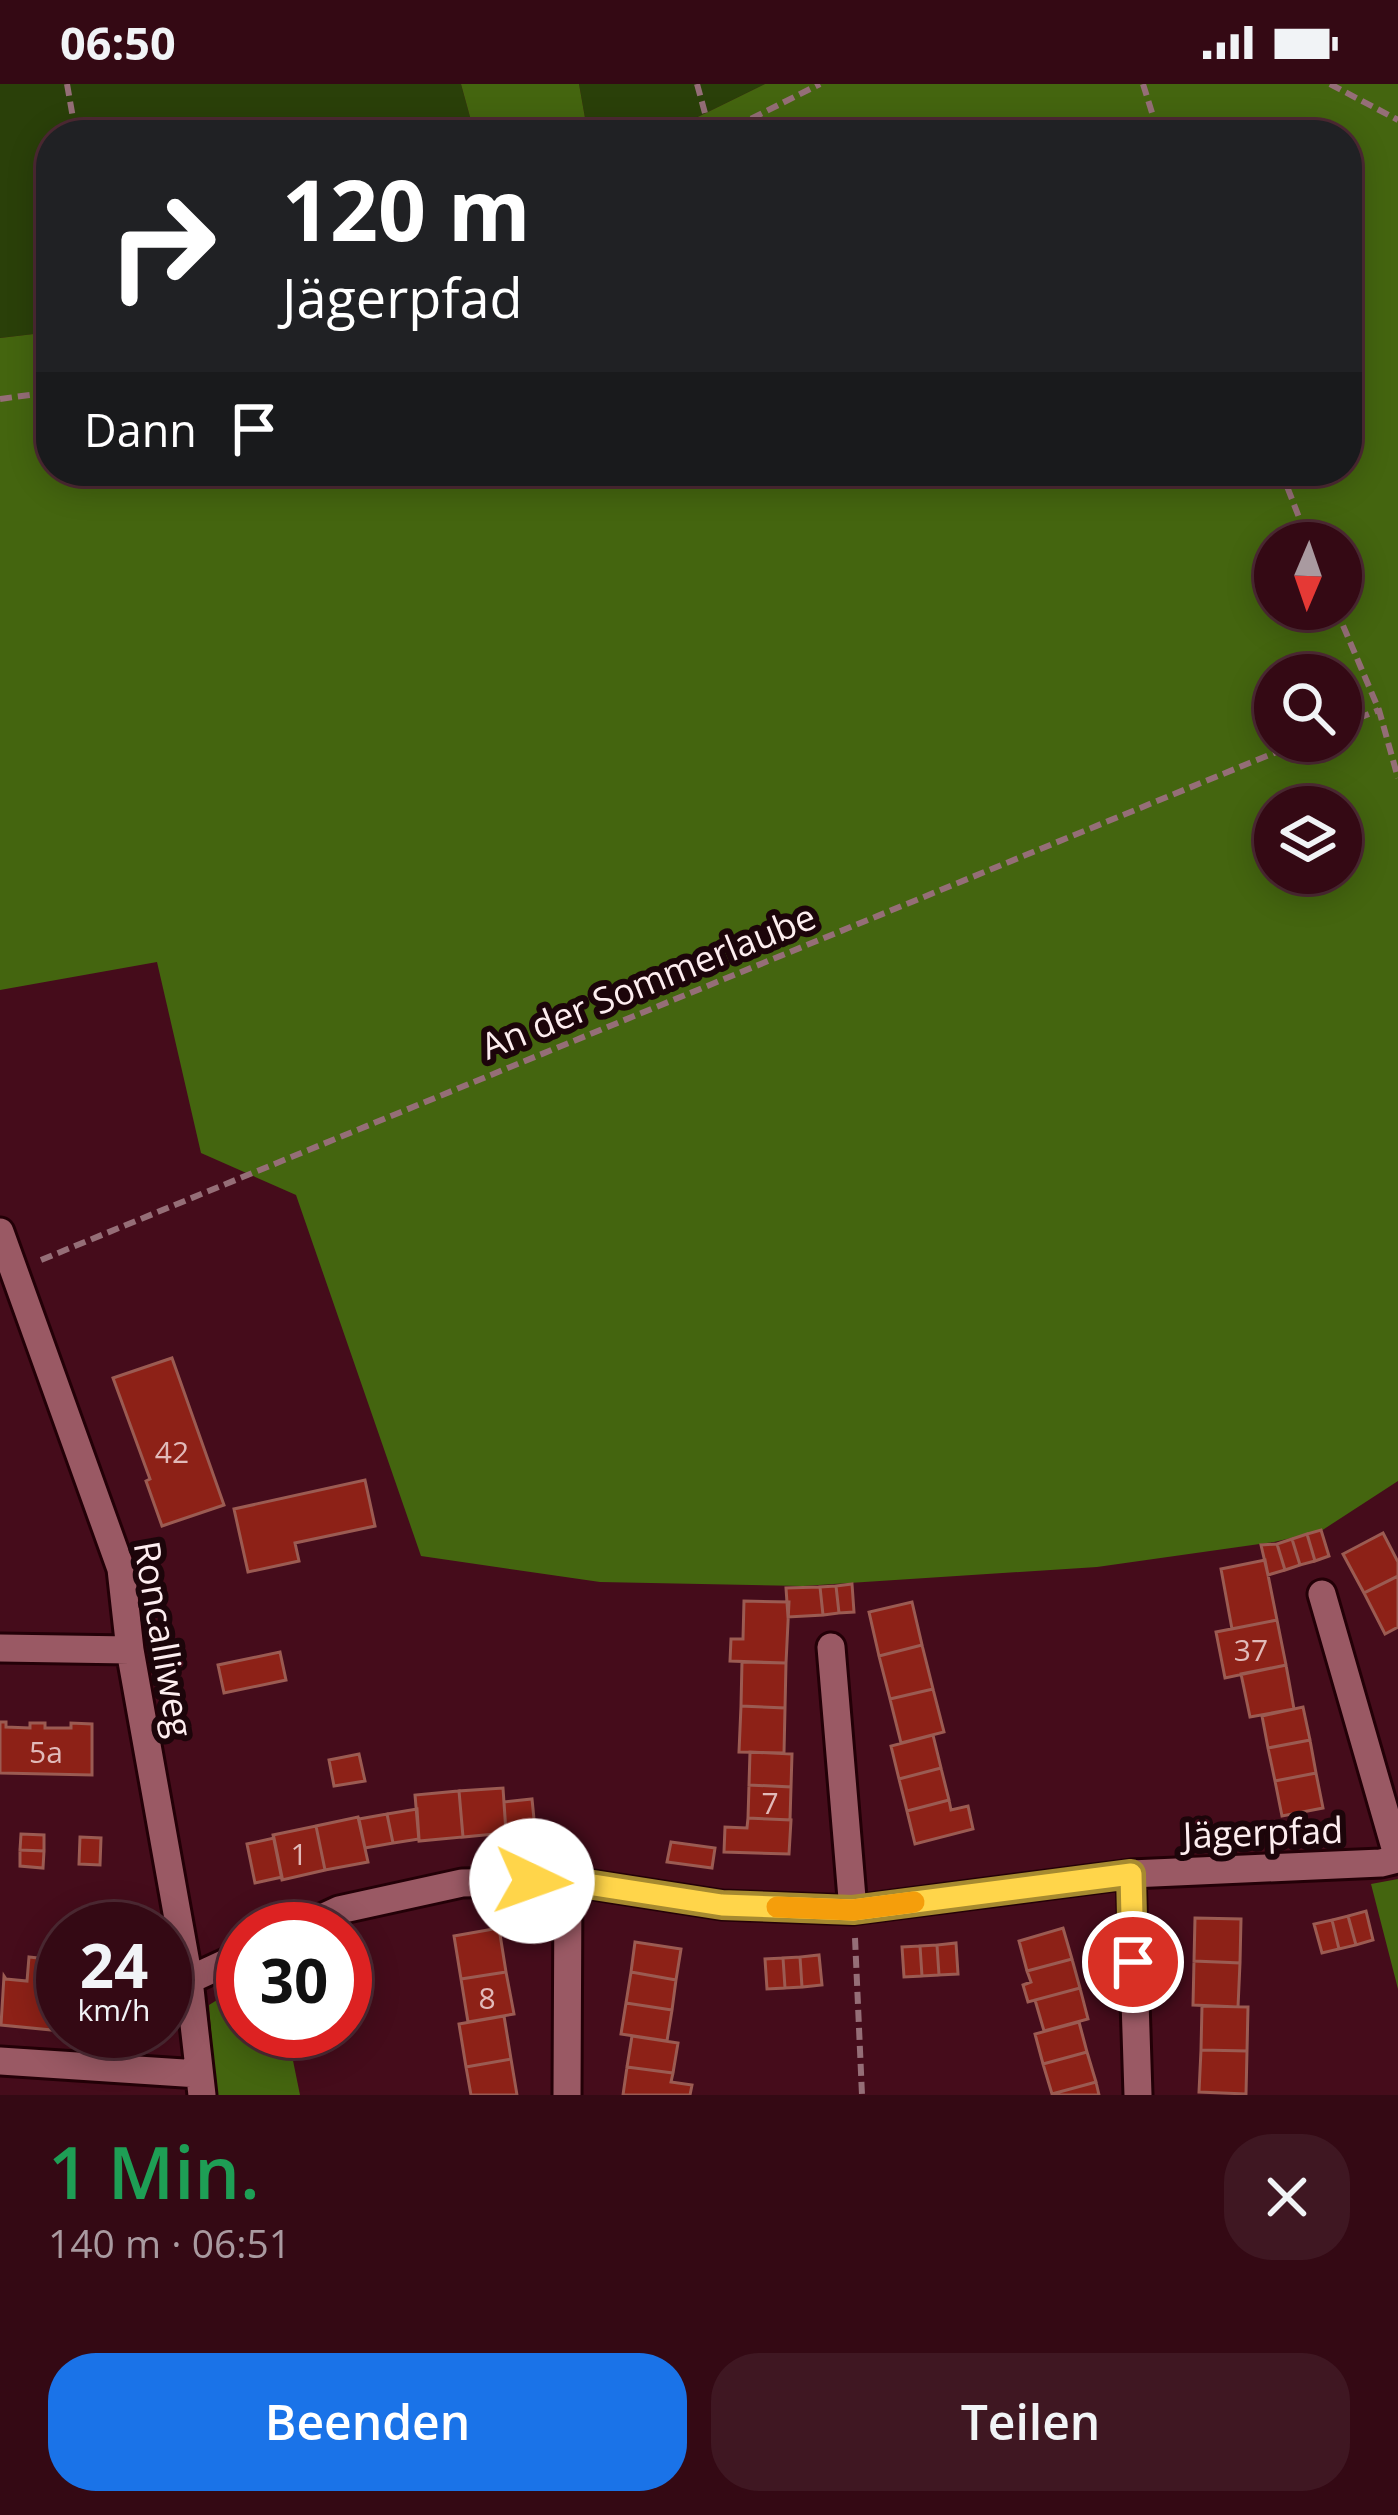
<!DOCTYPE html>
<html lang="de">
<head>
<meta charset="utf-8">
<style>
	:root { --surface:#340914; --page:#3f1722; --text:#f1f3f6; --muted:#a99aa0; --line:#4e2a34; --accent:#1a73e8 }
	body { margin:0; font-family:"Open Sans",sans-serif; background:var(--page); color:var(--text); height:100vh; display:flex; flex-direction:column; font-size:45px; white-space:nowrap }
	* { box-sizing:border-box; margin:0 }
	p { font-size:39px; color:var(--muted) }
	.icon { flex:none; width:66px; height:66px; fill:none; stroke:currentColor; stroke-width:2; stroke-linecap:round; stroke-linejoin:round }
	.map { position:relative; height:2011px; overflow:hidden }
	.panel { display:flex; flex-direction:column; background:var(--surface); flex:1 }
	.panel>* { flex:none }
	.hud { position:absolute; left:36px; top:36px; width:1326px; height:366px; border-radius:48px; box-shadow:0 6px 30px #0003,0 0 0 3px var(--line); background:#202124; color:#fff; overflow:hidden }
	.needle { width:78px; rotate:182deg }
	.tools { position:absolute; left:1254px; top:438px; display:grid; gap:24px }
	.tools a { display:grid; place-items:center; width:108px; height:108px; border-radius:50%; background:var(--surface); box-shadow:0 6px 30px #0003,0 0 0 3px var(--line); font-size:60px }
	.speed { position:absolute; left:36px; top:1818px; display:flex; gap:24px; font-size:60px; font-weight:700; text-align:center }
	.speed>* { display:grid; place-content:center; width:156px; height:156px; border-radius:50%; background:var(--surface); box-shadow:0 6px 30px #0003,0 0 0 3px var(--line); line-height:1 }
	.speed small { font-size:30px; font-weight:400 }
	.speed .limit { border:18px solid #d22; background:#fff; color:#111 }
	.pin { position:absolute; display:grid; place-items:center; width:102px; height:102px; color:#fff; margin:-51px; border:6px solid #fff; border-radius:50%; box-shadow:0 3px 12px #0007 }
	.me { position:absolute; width:132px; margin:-66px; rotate:93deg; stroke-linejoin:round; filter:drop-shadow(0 0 9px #0008) }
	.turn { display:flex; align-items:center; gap:42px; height:252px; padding:0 48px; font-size:54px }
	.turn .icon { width:156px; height:156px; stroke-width:2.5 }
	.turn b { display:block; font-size:84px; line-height:102px }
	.then { display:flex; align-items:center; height:114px; padding:0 48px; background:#0003; gap:24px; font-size:45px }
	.round { display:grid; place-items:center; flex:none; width:126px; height:126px; border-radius:48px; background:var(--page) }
	.headline { display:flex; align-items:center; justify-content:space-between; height:204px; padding:0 48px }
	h1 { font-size:72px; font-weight:600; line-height:90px; color:#1e9e55 }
	.button { display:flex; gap:24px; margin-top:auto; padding:24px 48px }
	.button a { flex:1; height:138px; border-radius:48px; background:var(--accent); color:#fff; font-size:48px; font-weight:600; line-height:138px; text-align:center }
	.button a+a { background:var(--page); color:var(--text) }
	.status { display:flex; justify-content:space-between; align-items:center; height:84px; padding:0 60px; background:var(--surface); direction:ltr }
	.status svg { height:33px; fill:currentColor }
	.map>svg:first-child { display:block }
	.green { fill:#2a4009 }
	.forest { fill:#44650f; fill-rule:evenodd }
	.building { fill:#8d2117; stroke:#9b5b52; stroke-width:3 }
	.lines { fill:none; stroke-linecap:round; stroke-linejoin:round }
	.street-casing { stroke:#230007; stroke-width:33 }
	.path { stroke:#956e77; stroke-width:6; stroke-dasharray:12 6; stroke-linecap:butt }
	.street { stroke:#9a5964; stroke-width:27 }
	.route-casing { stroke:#a68a30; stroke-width:30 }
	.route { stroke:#ffd54a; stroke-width:21 }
	.slow { stroke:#f59e0b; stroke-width:21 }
	.labels { text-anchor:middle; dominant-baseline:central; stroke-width:12; stroke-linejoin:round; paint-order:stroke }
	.number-label { font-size:30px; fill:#e1bab9 }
	.street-label { font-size:36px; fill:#fdedef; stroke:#1c050a }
</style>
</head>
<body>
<div class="status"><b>06:50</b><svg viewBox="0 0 49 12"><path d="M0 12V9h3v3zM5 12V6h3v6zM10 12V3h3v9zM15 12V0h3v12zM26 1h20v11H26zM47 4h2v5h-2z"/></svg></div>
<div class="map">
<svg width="1398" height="2011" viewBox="0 0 1398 2011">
	<rect width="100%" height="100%" fill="#450c1b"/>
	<!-- green -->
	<path class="green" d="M0 0H461L475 51H51V248L0 254Z
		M579 0H765L661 51H588Z"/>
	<!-- forest -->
	<path class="forest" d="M461 0H579L588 51H475Z
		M765 0H1398V1397L1321 1447 1274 1458 1097 1483 803 1502 600 1498 421 1472 296 1111 201 1069 157 878 0 906V254L51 248V387H1347V51H661ZM1275 459H1341V525H1275ZM1275 591H1341V657H1275ZM1275 723H1341V789H1275Z
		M1398 1795V1905L1371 1800Z
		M243 1900V1947H287L300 2011H216L209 1921Z"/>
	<!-- building -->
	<path class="building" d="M172 1274 224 1421 162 1442 146 1397 150 1395 113 1294Z
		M365 1396 375 1442 295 1459 299 1477 248 1488 234 1425Z
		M1321 1446 1329 1472 1315 1477 1307 1450Z
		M1383 1449 1398 1478V1492L1364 1509 1343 1470Z
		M1307 1450 1315 1477 1300 1481 1292 1455Z
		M1292 1455 1300 1481 1285 1486 1277 1460Z
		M1277 1460 1285 1486 1268 1491 1261 1461Z
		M1265 1476 1277 1536 1232 1545 1221 1485Z
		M1398 1492V1543L1385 1550 1364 1509Z
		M852 1500 854 1528 839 1529 836 1502Z
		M836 1502 839 1529 823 1531 820 1503Z
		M820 1503 823 1531 788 1533 786 1504Z
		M744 1517 789 1518 786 1579 730 1577 731 1555H743Z
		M912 1518 922 1561 879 1572 869 1528Z
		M1277 1536 1286 1581 1225 1594 1216 1548Z
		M922 1561 933 1605 890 1615 879 1572Z
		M280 1568 286 1596 224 1609 218 1581Z
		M742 1578 786 1579 785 1624 741 1622Z
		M1286 1581 1294 1625 1250 1633 1241 1590Z
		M933 1605 944 1648 901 1659 890 1615Z
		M741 1622 785 1624 784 1669 739 1668Z
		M1303 1623 1310 1656 1268 1664 1262 1632Z
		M0 1638H6V1643L30 1644V1639H45V1644H71V1639L92 1640V1691L0 1689Z
		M933 1651 941 1684 899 1695 891 1662Z
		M1310 1656 1316 1689 1275 1697 1268 1664Z
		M750 1668 792 1670 791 1703 749 1701Z
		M359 1670 365 1697 334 1702 329 1676Z
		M941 1684 949 1716 907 1727 899 1695Z
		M1316 1689 1323 1724 1282 1732 1275 1697Z
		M749 1701 791 1703 790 1736 748 1734Z
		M503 1704 506 1749 463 1753 459 1707Z
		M459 1707 463 1753 419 1757 415 1711Z
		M532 1715 535 1745 506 1748 504 1718Z
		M949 1716 951 1726 968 1722 973 1745 915 1760 907 1727Z
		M417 1725 419 1755 393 1759 387 1730Z
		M387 1730 393 1759 365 1764 359 1735Z
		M358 1733 368 1778 325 1786 316 1742Z
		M748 1734 791 1736 789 1770 724 1768 725 1743 747 1744Z
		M316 1742 325 1786 282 1796 273 1751Z
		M21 1750 44 1751V1767L20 1766Z
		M80 1753 101 1754 100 1781 79 1780Z
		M274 1754 282 1793 255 1799 247 1760Z
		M671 1758 715 1764 712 1784 667 1778Z
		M20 1766 44 1767 43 1784 20 1782Z
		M1366 1827 1373 1856 1356 1861 1348 1832Z
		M1348 1832 1356 1861 1339 1865 1332 1836Z
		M1195 1834 1241 1835 1240 1879 1194 1877Z
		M1332 1836 1339 1865 1322 1869 1314 1840Z
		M499 1844 506 1888 461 1895 454 1852Z
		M1063 1844 1072 1875 1027 1887 1019 1857Z
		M635 1858 681 1865 676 1896 631 1888Z
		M956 1859 958 1890 939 1891 937 1861Z
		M937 1861 939 1891 922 1892 920 1862Z
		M920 1862 922 1892 904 1893 902 1863Z
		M819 1871 822 1901 802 1903 800 1873Z
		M29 1873 58 1876 52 1946 1 1941 4 1892 6 1895 27 1897Z
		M800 1873 802 1903 785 1904 783 1874Z
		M783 1874 785 1904 767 1905 765 1875Z
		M1072 1875 1080 1904 1028 1918 1023 1901 1031 1898 1027 1887Z
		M1194 1877 1240 1879 1238 1923 1193 1921Z
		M506 1888 514 1930 468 1938 461 1895Z
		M631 1888 676 1896 672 1926 626 1919Z
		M353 1889 359 1919 345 1922V1891Z
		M1080 1904 1088 1935 1044 1947 1035 1916Z
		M54 1918 63 1919V1946H52Z
		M626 1919 672 1926 667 1957 621 1950Z
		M1202 1922 1248 1923 1247 1967 1201 1966Z
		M504 1932 511 1975 466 1983 459 1940Z
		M1079 1938 1087 1968 1043 1980 1035 1950Z
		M632 1952 678 1959 673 1989 627 1983Z
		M1201 1966 1247 1967 1246 2010 1199 2008Z
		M1087 1968 1096 1998 1052 2010 1043 1980Z
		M511 1975 517 2011H471L466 1983Z
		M627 1983 673 1989 671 1998 692 2001 690 2011H623Z
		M1096 1998 1099 2011H1052V2010Z"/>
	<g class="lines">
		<!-- street casing -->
		<g class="street-casing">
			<path id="street" d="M0 1148 121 1485 130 1566 189 1896 202 2011
				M1322 1510 1398 1774
				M831 1563 853 1826
				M0 1564 130 1566
				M1131 1790 1138 2011
				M298 1845 339 1826 462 1799 568 1797 722 1821 853 1826 1131 1790 1381 1779 1398 1775
				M189 1896 243 1871
				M0 1977 199 1990
				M567 2011 568 1797"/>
		</g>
		<!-- path -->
		<path class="path" d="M67 0 76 51
			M697 0 711 51
			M1143 0 1159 51
			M1330 0 1398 36
			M719 51 820 0
			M0 315 51 308
			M1281 387 1309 459
			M1336 525 1379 626 1398 694
			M1341 641 1379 626
			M41 1176 1303 657
			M855 1854 862 2011"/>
		<!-- street -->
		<use href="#street" class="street"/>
	</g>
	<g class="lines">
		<!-- route casing -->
		<g class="route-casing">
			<path id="route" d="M532 1797H568L722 1821 853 1826 1131 1790 1133 1878"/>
		</g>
		<!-- route -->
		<use href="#route" class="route"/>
		<!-- slow -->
		<path class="slow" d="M777 1823 853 1826 914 1818"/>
	</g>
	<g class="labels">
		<!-- number labels -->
		<g class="number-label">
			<text x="172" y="1367">42</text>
			<text x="1251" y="1565">37</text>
			<text x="46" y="1667">5a</text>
			<text x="770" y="1718">7</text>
			<text x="299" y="1769">1</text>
			<text x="487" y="1913">8</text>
		</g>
		<!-- street labels -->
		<g class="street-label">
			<text transform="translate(648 897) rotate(-22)">An der Sommerlaube</text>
			<text transform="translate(164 1555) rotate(80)">Roncalliweg</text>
			<text transform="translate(1263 1748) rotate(-2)">Jägerpfad</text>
		</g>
	</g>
</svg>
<div class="tools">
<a><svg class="needle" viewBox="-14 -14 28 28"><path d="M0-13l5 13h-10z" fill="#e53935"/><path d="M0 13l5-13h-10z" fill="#a99aa0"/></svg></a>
<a><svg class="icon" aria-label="search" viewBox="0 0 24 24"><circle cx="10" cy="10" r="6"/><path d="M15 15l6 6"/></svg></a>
<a><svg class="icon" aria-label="layers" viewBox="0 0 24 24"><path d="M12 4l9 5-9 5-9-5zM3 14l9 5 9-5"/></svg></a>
</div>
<div class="speed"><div>24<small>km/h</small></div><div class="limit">30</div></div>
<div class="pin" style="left:1133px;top:1878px;background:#d93025"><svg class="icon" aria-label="arrive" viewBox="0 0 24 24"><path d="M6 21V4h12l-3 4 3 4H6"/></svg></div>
<svg class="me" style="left:532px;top:1797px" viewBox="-20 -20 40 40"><circle r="19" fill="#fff"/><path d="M0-13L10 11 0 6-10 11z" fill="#ffd54a"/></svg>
<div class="hud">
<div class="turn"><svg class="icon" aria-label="right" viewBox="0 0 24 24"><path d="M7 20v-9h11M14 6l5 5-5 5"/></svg><div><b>120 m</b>Jägerpfad</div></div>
<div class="then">Dann<svg class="icon" aria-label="arrive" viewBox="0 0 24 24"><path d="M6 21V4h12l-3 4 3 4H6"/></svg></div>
</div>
</div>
<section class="panel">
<div class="headline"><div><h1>1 Min.</h1><p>140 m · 06:51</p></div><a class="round"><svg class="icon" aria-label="close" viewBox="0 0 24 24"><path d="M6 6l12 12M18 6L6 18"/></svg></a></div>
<div class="button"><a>Beenden</a><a>Teilen</a></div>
</section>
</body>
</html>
